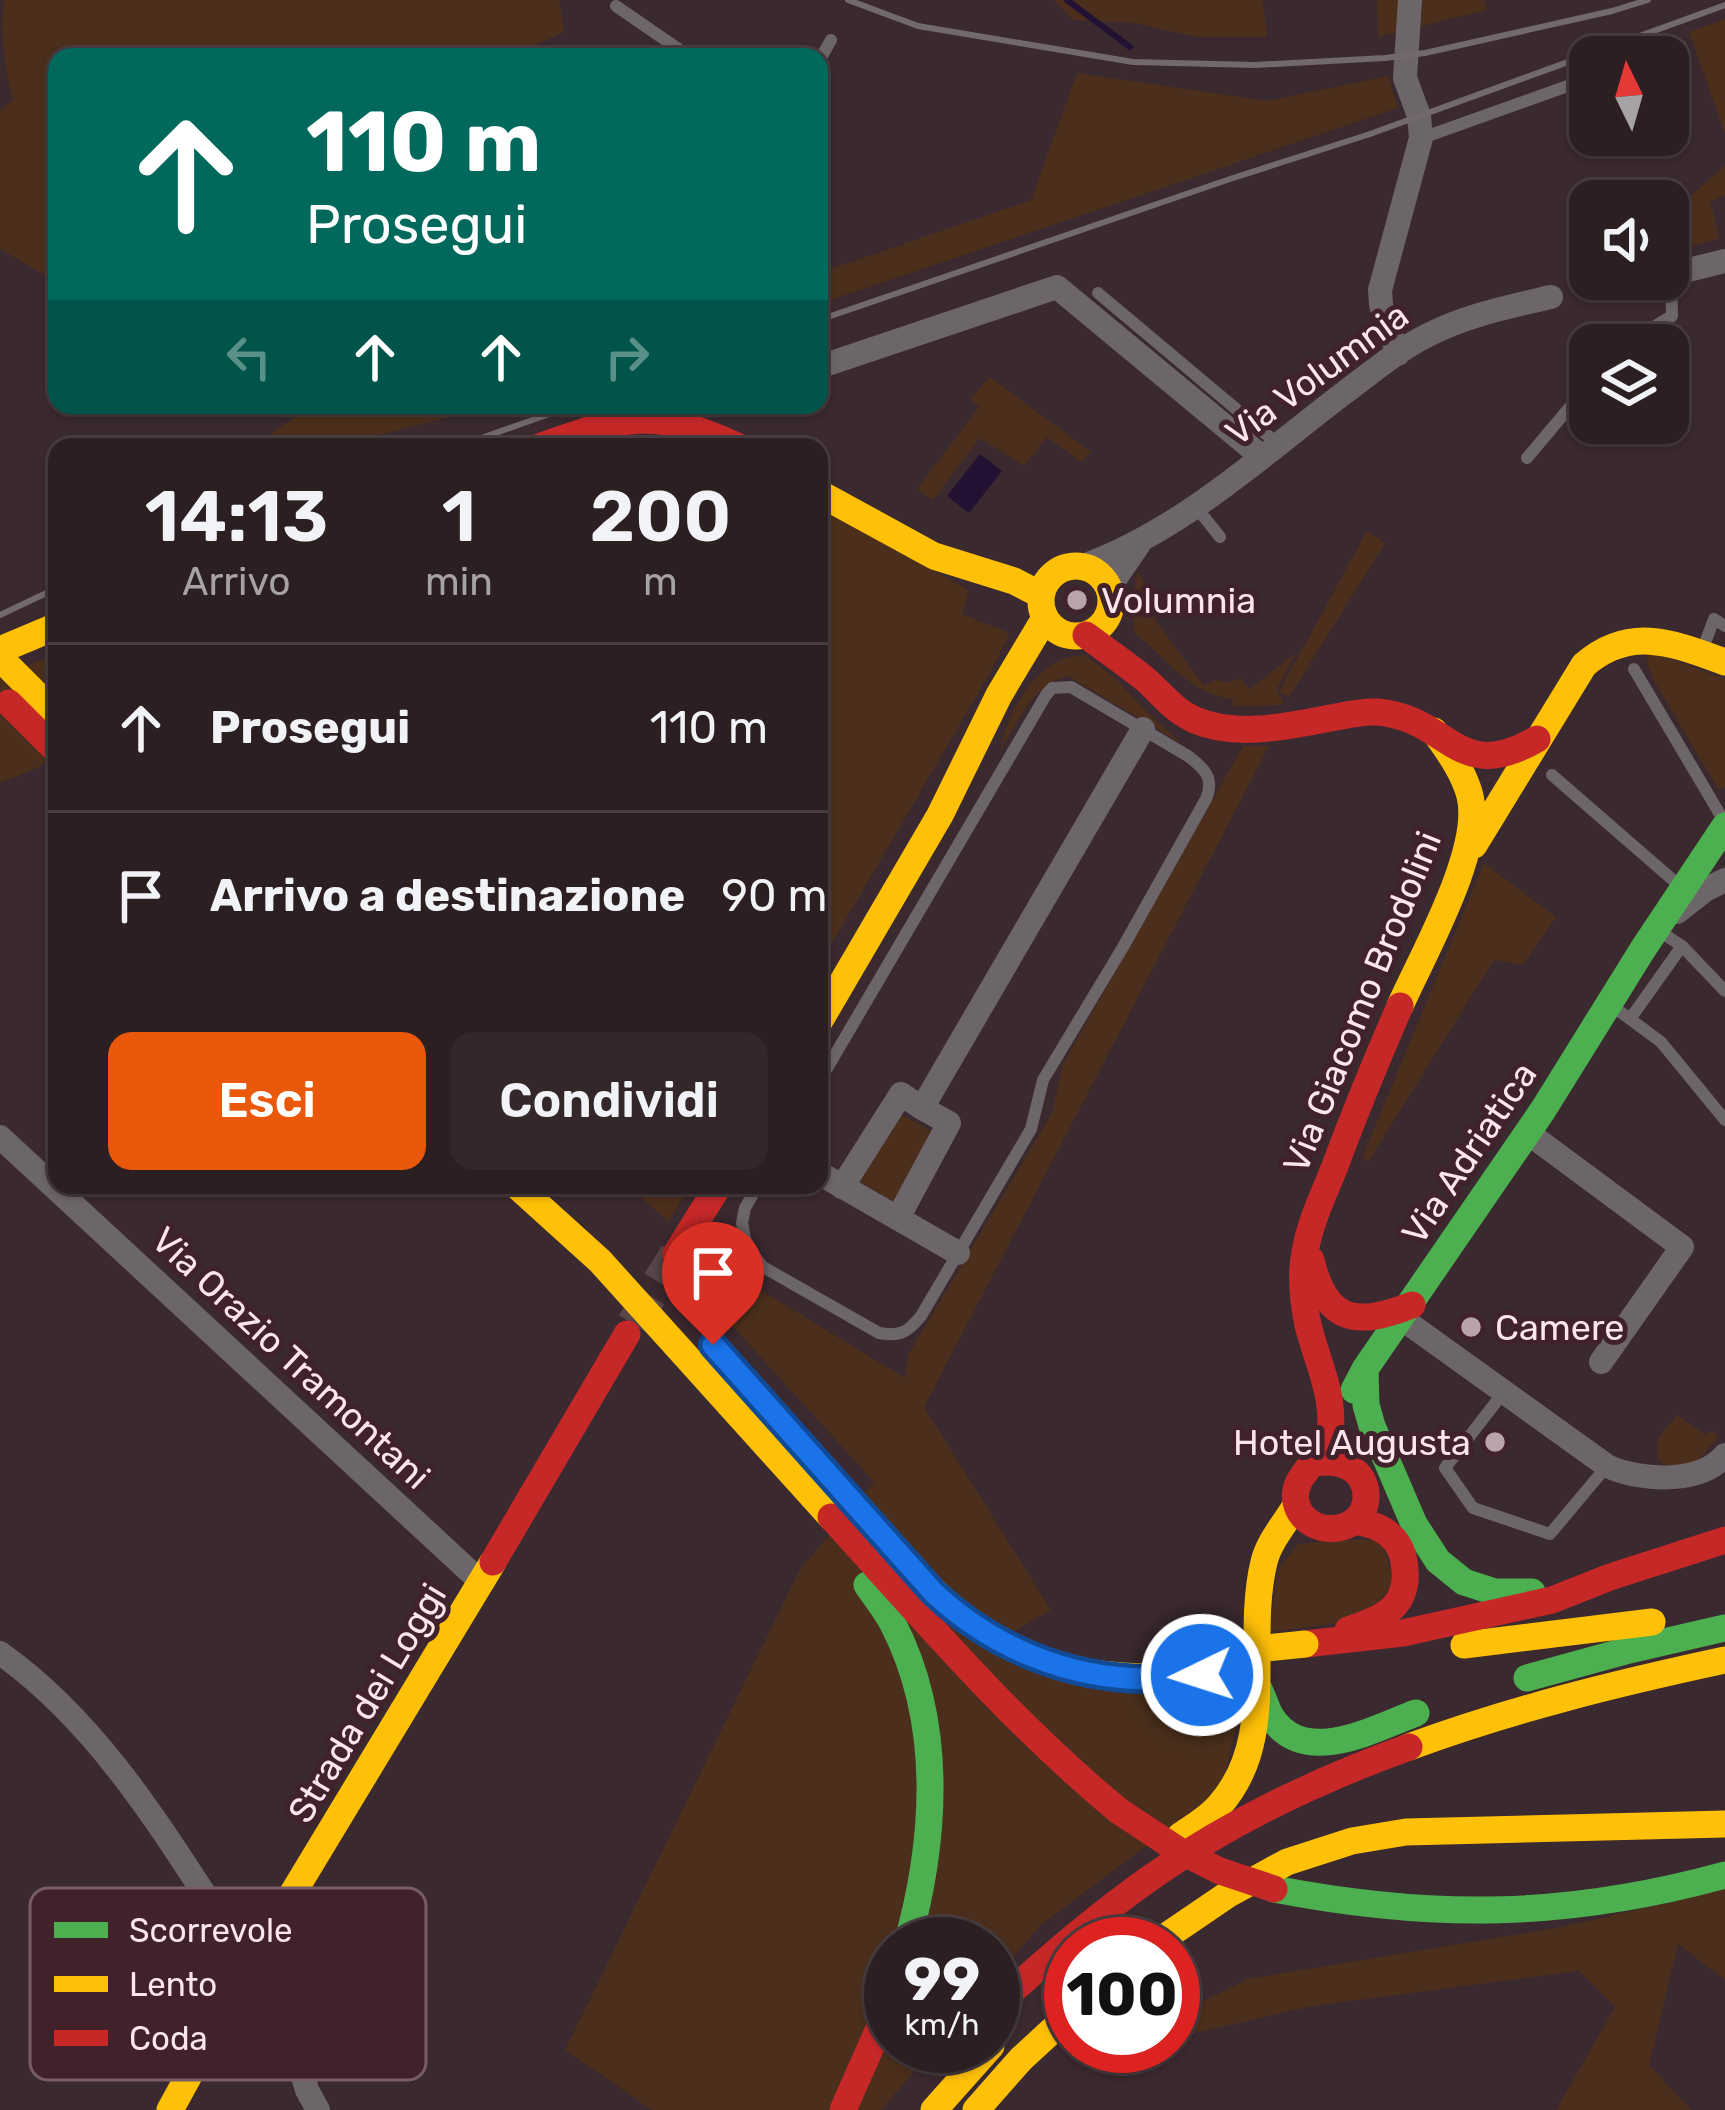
<!DOCTYPE html>
<html lang="it">
<head>
<meta charset="utf-8">
<style>
	:root { --surface:#2c1f22; --page:#34272a; --text:#f1f3f6; --muted:#a6a2a5; --line:#483d40; --accent:#ea580c }
	body { margin:0; font-family:Rubik,sans-serif; background:var(--page); color:var(--text); height:100vh; display:flex; flex-direction:column; font-size:45px; white-space:nowrap }
	* { box-sizing:border-box; margin:0 }
	p { font-size:39px; color:var(--muted) }
	.icon { flex:none; width:66px; height:66px; fill:none; stroke:currentColor; stroke-width:2; stroke-linecap:round; stroke-linejoin:round }
	.map { position:relative; flex:1; overflow:hidden }
	.panel { position:absolute; left:48px; top:438px; width:780px; height:756px; display:flex; flex-direction:column; background:var(--surface); border-radius:24px; box-shadow:0 3px 9px #0004,0 0 0 3px var(--line) }
	.panel>* { flex:none }
	.guide { position:absolute; left:48px; top:48px; width:780px; height:366px; border-radius:24px; box-shadow:0 3px 9px #0004,0 0 0 3px var(--line); background:#00695c; color:#fff; overflow:hidden }
	.needle { width:78px; rotate:355deg }
	.tools { position:absolute; left:1569px; top:36px; display:grid; gap:24px }
	.tools a { display:grid; place-items:center; width:120px; height:120px; border-radius:24px; background:var(--surface); box-shadow:0 3px 9px #0004,0 0 0 3px var(--line); font-size:60px }
	.speed { position:absolute; left:864px; top:1917px; display:flex; gap:24px; font-size:60px; font-weight:700; text-align:center }
	.speed>* { display:grid; place-content:center; width:156px; height:156px; border-radius:50%; background:var(--surface); box-shadow:0 3px 9px #0004,0 0 0 3px var(--line); line-height:1 }
	.speed small { font-size:30px; font-weight:400 }
	.speed .limit { border:18px solid #d22; background:#fff; color:#111 }
	.pin { position:absolute; display:grid; place-items:center; width:102px; height:102px; color:#fff; margin:-123px -51px; border-radius:50% 50% 50% 0; rotate:-45deg; box-shadow:0 0 12px #0007 }
	.pin .icon { rotate:45deg }
	.me { position:absolute; width:132px; margin:-66px; rotate:266deg; stroke-linejoin:round; filter:drop-shadow(0 0 9px #0008) }
	.turn { display:flex; align-items:center; gap:42px; height:252px; padding:0 60px; font-size:54px }
	.turn .icon { width:156px; height:156px; stroke-width:2.5 }
	.turn b { display:block; font-size:84px; line-height:102px }
	.lanes { display:flex; align-items:center; height:114px; padding:0 60px; background:#0003; justify-content:center; gap:60px; direction:ltr }
	.lanes .off { opacity:.35 }
	.eta { display:flex; justify-content:space-evenly; align-items:center; height:204px; text-align:center }
	.eta b { font-size:72px; font-weight:600; line-height:84px }
	.button { display:flex; gap:24px; margin-top:auto; padding:24px 60px }
	.button a { flex:1; height:138px; border-radius:24px; background:var(--accent); color:#fff; font-size:48px; font-weight:600; line-height:138px; text-align:center }
	.button a+a { background:var(--page); color:var(--text) }
	ul { padding:0; list-style:none }
	li { display:flex; align-items:center; gap:36px; height:168px; padding:0 60px; border-top:3px solid var(--line) }
	li div { flex:1 }
	li b { display:block; font-size:45px }
	li em { font-style:normal }
	.map>svg:first-child { display:block }
	.green { fill:#4b2f1c }
	.water { fill:#221132 }
	.lines { fill:none; stroke-linecap:round; stroke-linejoin:round }
	.stream { stroke:#221132; stroke-width:6 }
	.secondary-tunnel { stroke:#57454a; stroke-width:33; stroke-dasharray:33 16; stroke-linecap:butt }
	.lane { stroke:#6c656a; stroke-width:12 }
	.street { stroke:#6c656a; stroke-width:24 }
	.fast { stroke:#4caf50; stroke-width:27 }
	.slow { stroke:#ffc107; stroke-width:27 }
	.jam { stroke:#c62828; stroke-width:27 }
	.rail { stroke:#72696c; stroke-width:6 }
	.slow-bridge { stroke:#ffc107; stroke-width:27 }
	.jam-bridge { stroke:#c62828; stroke-width:27 }
	.route-casing { stroke:#114b97; stroke-width:30 }
	.route { stroke:#1a73e8; stroke-width:21 }
	.poi-dot { fill:#b8a4a9; stroke:#41222b; stroke-width:4.5 }
	.labels { text-anchor:middle; dominant-baseline:central; stroke-width:10; stroke-linejoin:round; paint-order:stroke }
	.street-label { font-size:36px; fill:#fce6eb; stroke:#41222b }
	.poi-label { font-size:36px; fill:#fce6eb; stroke:#41222b; text-anchor:start }
	.key { fill:#41222b; stroke:#795d65; stroke-width:3 }
	.key-label { font-size:33px; fill:#fce6eb }
</style>
</head>
<body>
<div class="map">
<svg width="1725" height="2110" viewBox="0 0 1725 2110">
	<rect width="100%" height="100%" fill="#3a292e"/>
	<!-- green -->
	<path class="green" d="M4 0H559L564 32 509 57H57V279L53 280 0 249V110L13 100C4 69 0 31 4 0Z
		M1054 0H1263L1267 37H1197L1134 23 1073 20Z
		M1377 0H1484L1487 10 1378 37Z
		M1725 19V134L1689 32Z
		M1077 73 1267 101 1388 76 1398 108 819 304V273L1031 200Z
		M1725 166V195L1710 202 1720 238 1668 254V215Z
		M990 377 1091 452 1082 462 1047 437 1024 466 980 438 933 500 917 489 979 407 970 399Z
		M315 405H496L333 447H260L274 431Z
		M819 507 969 590 962 614 1010 633 991 671 819 965Z
		M1367 531 1385 543 1289 697 1279 692Z
		M1138 572 1150 592 1152 600 1145 606 1204 686 1216 680 1226 683 1240 678 1250 689 1296 653 1276 691 1284 701 1281 705 1233 707V700C1183 689 1172 662 1134 633L1132 594Z
		M57 653V753L39 767 0 783V678Z
		M1648 653 1661 655 1725 679V787L1718 789 1653 679 1647 664Z
		M1085 655 1117 680 1151 716 1184 745 1068 676C1033 684 1018 722 1000 750 1009 708 1037 656 1085 655Z
		M1243 746H1269L924 1407 1051 1610 989 1646 1080 1685 1245 1689 1221 1790 1041 1925 993 1980V1944H891V2046H936L881 2110H652L565 2050 799 1571 874 1482 690 1279 706 1257 905 1378 908 1355 1052 1113 1063 1064Z
		M1484 863 1556 917 1523 965 1494 960 1368 1162 1362 1158Z
		M897 1112 936 1134 895 1203 855 1179Z
		M627 1185H690L669 1222Z
		M1677 1415 1705 1435 1712 1430 1719 1437 1690 1468 1670 1469 1658 1460V1438Z
		M1337 1540H1381L1395 1583 1363 1620 1269 1632 1277 1571 1298 1544Z
		M1725 1889V1980L1678 1944 1649 2065 1691 2110H1556L1615 2007 1579 1971 1313 2006 1173 2038V2016L1248 1979 1562 1927Z"/>
	<!-- water -->
	<path class="water" d="M980 454 1002 471 969 513 947 496Z"/>
	<g class="lines">
		<!-- stream -->
		<path class="stream" d="M1067 0 1130 47"/>
		<!-- secondary-tunnel -->
		<path class="secondary-tunnel" d="M633 1324 676 1254"/>
		<!-- lane -->
		<path class="lane" d="M616 6 690 57
			M1650 57 1681 46
			M819 61 831 40
			M1422 138 1590 78
			M1098 293 1279 445
			M1622 345 1632 332 1652 328 1672 316 1671 275
			M1527 458 1590 383
			M1196 507 1220 537
			M1702 651 1714 619 1725 626
			M1634 669 1724 821
			M1552 775 1681 887
			M1682 946 1725 991
			M1611 1005 1661 1042 1725 1120
			M1630 1019 1682 946 1659 931
			M758 1185 745 1208 742 1223 745 1239 752 1253 763 1267 879 1333C900 1337 908 1332 921 1316L1031 1129 1043 1080 1123 947 1206 799C1215 778 1204 768 1188 756L1071 687 1052 688 1046 695 819 1082
			M1503 1393 1445 1468 1473 1508 1550 1534 1607 1466"/>
		<!-- street -->
		<path class="street" d="M1668 275 1725 261
			M1630 283 1650 279
			M1398 354 1381 305 1380 290 1421 138 1419 116 1405 78 1410 0
			M819 367 1057 287 1262 457
			M1083 566C1182 530 1261 456 1344 393 1371 373 1398 350 1428 335 1467 315 1508 307 1551 297
			M1109 588 1139 544
			M1677 912 1705 890 1725 880
			M1528 1133 1682 1247 1601 1362
			M0 1137 481 1582
			M819 1173 958 1253
			M842 1187 901 1094 922 1108 1143 729
			M898 1218 949 1123 922 1108
			M1401 1318 1607 1466C1639 1481 1700 1485 1725 1455
			M0 1653C109 1730 177 1855 250 1964L267 1974 276 1988 307 2090 318 2110"/>
		<!-- fast -->
		<path class="fast" d="M1365 1369 1366 1405 1372 1426 1414 1524 1438 1561 1464 1582 1495 1592H1532
			M1354 1390 1365 1369 1543 1110 1643 949 1725 826
			M867 1585C876 1598 886 1610 893 1624 944 1723 936 1840 907 1944
			M1527 1678 1629 1650 1725 1628
			M1259 1689C1263 1697 1266 1707 1270 1715 1303 1769 1373 1729 1416 1713
			M1274 1889C1434 1920 1568 1918 1725 1875"/>
		<!-- slow -->
		<path class="slow" d="M819 493 934 556 1014 581 1041 595
			M1041 601a35 35 0 1 1 70 0a35 35 0 1 1-70 0Z
			M0 650 57 626
			M0 658 57 715
			M1474 845 1584 665C1630 625 1673 643 1725 662
			M1400 1006C1423 954 1483 850 1470 796 1464 772 1448 751 1434 731
			M819 1022 940 815 999 695 1045 618
			M516 1185 600 1261 831 1517
			M926 1583C1008 1667 1090 1684 1203 1675
			M1464 1645 1652 1622
			M1409 1747C1512 1709 1618 1683 1725 1660
			M1180 1836C1193 1827 1207 1819 1218 1807 1280 1739 1244 1644 1264 1562 1269 1541 1285 1524 1296 1505
			M1155 1944 1227 1895 1287 1862 1352 1841 1406 1832 1725 1824
			M170 2110 250 1964 493 1562
			M934 2110 991 2046
			M976 2110 1021 2059 1071 2013"/>
		<!-- jam -->
		<path class="jam" d="M539 447C626 416 653 407 739 447
			M1086 635C1106 650 1126 664 1145 679 1162 694 1174 711 1195 720 1237 738 1288 726 1331 718 1346 715 1362 711 1377 712 1451 718 1456 786 1537 739
			M9 703 57 751
			M676 1254 719 1185
			M1311 1260C1326 1323 1356 1327 1412 1305
			M1315 1463C1339 1459 1367 1468 1366 1498 1364 1537 1304 1539 1296 1502 1290 1474 1326 1460 1330 1431 1335 1396 1316 1358 1308 1325 1303 1301 1300 1277 1305 1252 1310 1222 1324 1194 1335 1166 1355 1112 1377 1059 1400 1006
			M831 1517C924 1619 1012 1723 1119 1811
			M493 1562 627 1334
			M1348 1630C1366 1624 1388 1617 1399 1600 1404 1591 1406 1581 1405 1571 1404 1539 1384 1525 1354 1521
			M1305 1644 1403 1633 1552 1600 1610 1577 1725 1540
			M993 2008C1045 1961 1098 1914 1156 1874 1233 1820 1321 1779 1409 1747
			M843 2110 881 2024 891 1993"/>
		<!-- rail -->
		<path class="rail" d="M848 0 918 26 1133 62 1255 65 1385 58 1425 53 1612 11 1648 0
			M819 320 1230 179 1370 134 1725 5
			M456 447 575 405
			M0 615 57 588"/>
		<!-- slow-bridge -->
		<path class="slow-bridge" d="M1199 1655 1305 1644"/>
		<!-- jam-bridge -->
		<path class="jam-bridge" d="M1119 1811 1178 1850 1220 1871 1274 1889"/>
	</g>
	<g class="lines">
		<!-- route casing -->
		<g class="route-casing">
			<path id="route" d="M713 1345 934 1593C992 1647 1066 1678 1146 1679 1165 1680 1184 1676 1202 1675"/>
		</g>
		<!-- route -->
		<use href="#route" class="route"/>
	</g>
	<!-- markers -->
	<g class="poi-dot">
		<circle cx="1077" cy="600" r="12"/>
		<circle cx="1471" cy="1327" r="12"/>
		<circle cx="1495" cy="1442" r="12"/>
	</g>
	<g class="labels">
		<!-- street labels -->
		<g class="street-label">
			<text transform="translate(1317 374) rotate(-36)">Via Volumnia</text>
			<text transform="translate(1362 1002) rotate(-68)">Via Giacomo Brodolini</text>
			<text transform="translate(1469 1153) rotate(-56)">Via Adriatica</text>
			<text transform="translate(291 1358) rotate(43)">Via Orazio Tramontani</text>
			<text transform="translate(367 1703) rotate(-59)">Strada dei Loggi</text>
		</g>
		<!-- poi labels -->
		<g class="poi-label">
			<text x="1101" y="600">Volumnia</text>
			<text x="1495" y="1327">Camere</text>
			<text x="1471" y="1442" text-anchor="end">Hotel Augusta</text>
		</g>
	</g>
	<!-- legend -->
	<rect x="30" y="1888" width="396" height="192" rx="18" class="key"/>
	<rect x="54" y="1922" width="54" height="16" fill="#4caf50"/>
	<rect x="54" y="1976" width="54" height="16" fill="#ffc107"/>
	<rect x="54" y="2030" width="54" height="16" fill="#c62828"/>
	<g class="key-label">
		<text x="129" y="1942">Scorrevole</text>
		<text x="129" y="1996">Lento</text>
		<text x="129" y="2050">Coda</text>
	</g>
</svg>
<div class="tools">
<a><svg class="needle" viewBox="-14 -14 28 28"><path d="M0-13l5 13h-10z" fill="#e53935"/><path d="M0 13l5-13h-10z" fill="#a6a2a5"/></svg></a>
<a><svg class="icon" aria-label="sound" viewBox="0 0 24 24"><path d="M4 9h4l5-4v14l-5-4H4zM17 9q2 3 0 6"/></svg></a>
<a><svg class="icon" aria-label="layers" viewBox="0 0 24 24"><path d="M12 4l9 5-9 5-9-5zM3 14l9 5 9-5"/></svg></a>
</div>
<div class="speed"><div>99<small>km/h</small></div><div class="limit">100</div></div>
<div class="pin" style="left:713px;top:1345px;background:#d93025"><svg class="icon" aria-label="arrive" viewBox="0 0 24 24"><path d="M6 21V4h12l-3 4 3 4H6"/></svg></div>
<svg class="me" style="left:1202px;top:1675px" viewBox="-20 -20 40 40"><circle r="17" fill="#1a73e8" stroke="#fff" stroke-width="3"/><path d="M0-11L8 9 0 5-8 9z" fill="#fff"/></svg>
<div class="guide">
<div class="turn"><svg class="icon" aria-label="ahead" viewBox="0 0 24 24"><path d="M12 20V5M6 11l6-6 6 6"/></svg><div><b>110 m</b>Prosegui</div></div>
<div class="lanes"><svg class="icon off" aria-label="left" viewBox="0 0 24 24"><path d="M17 20v-9H6M10 6l-5 5 5 5"/></svg><svg class="icon" aria-label="ahead" viewBox="0 0 24 24"><path d="M12 20V5M6 11l6-6 6 6"/></svg><svg class="icon" aria-label="ahead" viewBox="0 0 24 24"><path d="M12 20V5M6 11l6-6 6 6"/></svg><svg class="icon off" aria-label="right" viewBox="0 0 24 24"><path d="M7 20v-9h11M14 6l5 5-5 5"/></svg></div>
</div>
<section class="panel">
<div class="eta">
<div><b>14:13</b><p>Arrivo</p></div>
<div><b>1</b><p>min</p></div>
<div><b>200</b><p>m</p></div>
</div>
<ul>
<li><svg class="icon" aria-label="ahead" viewBox="0 0 24 24"><path d="M12 20V5M6 11l6-6 6 6"/></svg><div><b>Prosegui</b></div><em>110 m</em></li>
<li><svg class="icon" aria-label="arrive" viewBox="0 0 24 24"><path d="M6 21V4h12l-3 4 3 4H6"/></svg><div><b>Arrivo a destinazione</b></div><em>90 m</em></li>
</ul>
<div class="button"><a>Esci</a><a>Condividi</a></div>
</section>
</div>
</body>
</html>
